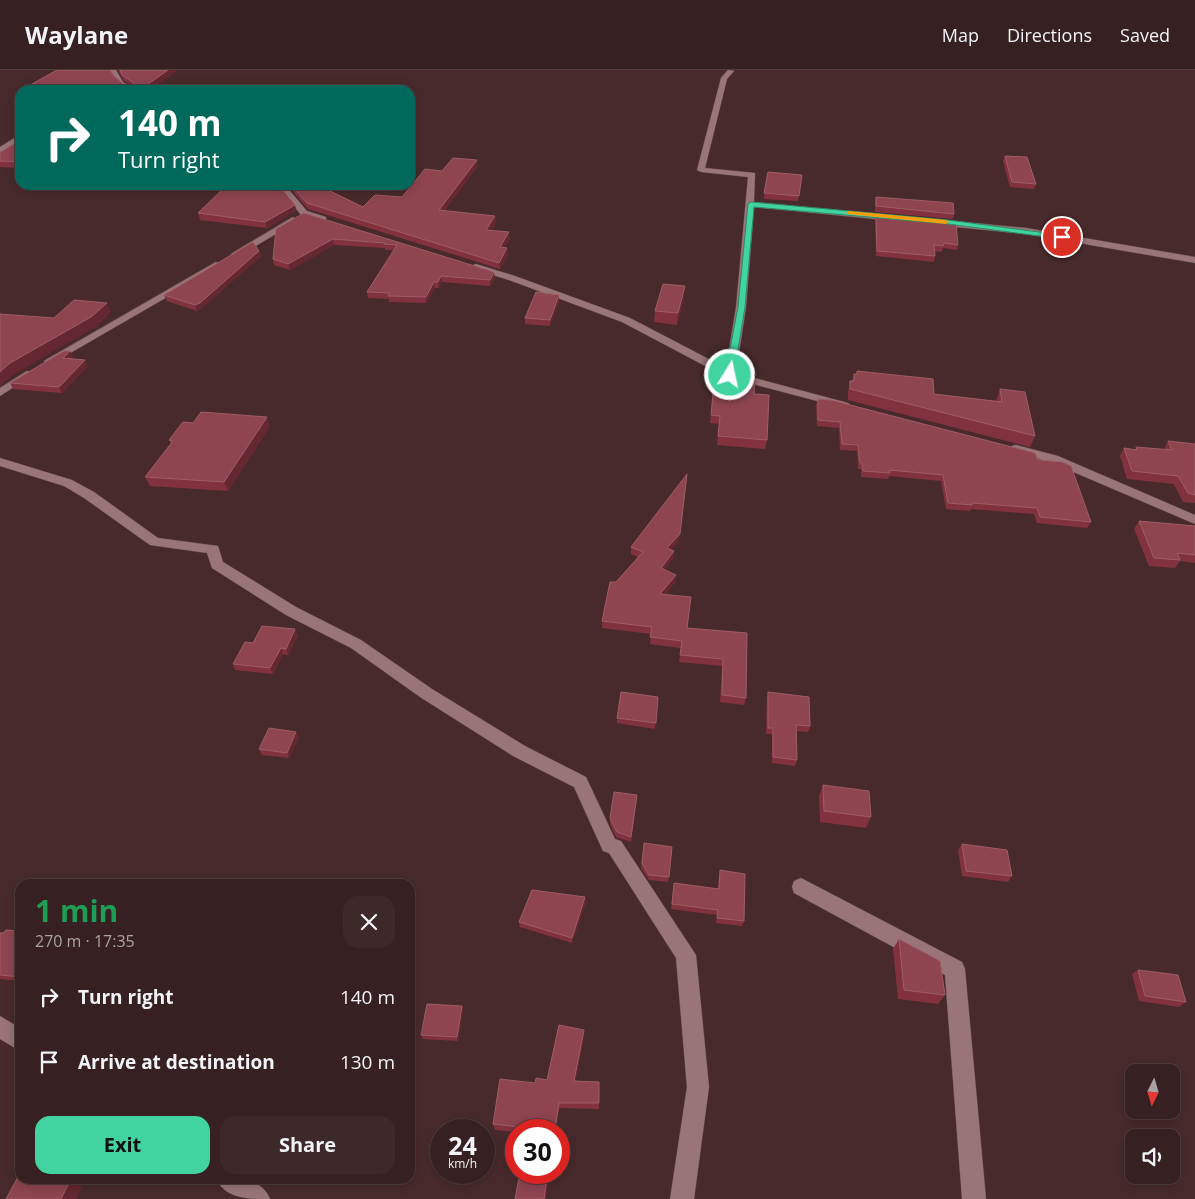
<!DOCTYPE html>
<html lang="en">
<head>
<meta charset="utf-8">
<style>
	:root { --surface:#362021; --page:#3d282a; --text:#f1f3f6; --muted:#aaa3a5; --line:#503e3f; --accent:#42d4a0 }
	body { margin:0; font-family:"Open Sans",sans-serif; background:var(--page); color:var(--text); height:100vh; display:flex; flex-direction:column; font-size:19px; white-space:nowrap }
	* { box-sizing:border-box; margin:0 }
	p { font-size:16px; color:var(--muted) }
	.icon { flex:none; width:28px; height:28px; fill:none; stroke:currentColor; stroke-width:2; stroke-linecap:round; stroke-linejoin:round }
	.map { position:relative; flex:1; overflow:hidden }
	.panel { position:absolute; left:15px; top:809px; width:400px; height:305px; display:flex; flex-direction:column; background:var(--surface); border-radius:15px; box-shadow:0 2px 12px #0003,0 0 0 1px var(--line) }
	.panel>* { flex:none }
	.top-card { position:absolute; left:15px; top:15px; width:400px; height:105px; border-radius:15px; box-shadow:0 2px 12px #0003,0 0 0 1px var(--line); background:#00695c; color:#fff; overflow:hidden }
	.needle { width:32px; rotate:185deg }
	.fabs { position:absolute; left:1125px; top:994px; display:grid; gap:10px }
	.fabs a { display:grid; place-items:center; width:55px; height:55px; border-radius:10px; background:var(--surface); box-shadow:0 2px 12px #0003,0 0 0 1px var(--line); font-size:25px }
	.speed { position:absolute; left:430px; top:1049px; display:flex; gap:10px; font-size:25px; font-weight:700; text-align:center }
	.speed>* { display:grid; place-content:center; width:65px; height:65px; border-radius:50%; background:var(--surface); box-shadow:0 2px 12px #0003,0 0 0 1px var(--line); line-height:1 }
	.speed small { font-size:12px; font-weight:400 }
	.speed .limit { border:8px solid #d22; background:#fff; color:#111 }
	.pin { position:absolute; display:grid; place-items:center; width:42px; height:42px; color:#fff; margin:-21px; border:2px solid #fff; border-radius:50%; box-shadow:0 1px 5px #0007 }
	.me { position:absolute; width:55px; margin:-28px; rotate:10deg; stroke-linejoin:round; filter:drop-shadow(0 0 4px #0008) }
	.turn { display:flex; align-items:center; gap:18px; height:105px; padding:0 20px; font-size:22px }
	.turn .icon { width:65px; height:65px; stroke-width:2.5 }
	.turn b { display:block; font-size:35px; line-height:42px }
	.round { display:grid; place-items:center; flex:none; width:52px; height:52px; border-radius:15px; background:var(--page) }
	.head { display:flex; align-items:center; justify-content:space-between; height:85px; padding:0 20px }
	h1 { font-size:30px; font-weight:700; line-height:38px; color:#1e9e55 }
	.primary-button { display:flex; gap:10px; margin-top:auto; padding:10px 20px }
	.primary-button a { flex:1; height:58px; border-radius:15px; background:var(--accent); color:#111; font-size:20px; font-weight:700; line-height:58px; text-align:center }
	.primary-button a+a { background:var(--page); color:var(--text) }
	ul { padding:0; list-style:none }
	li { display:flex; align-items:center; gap:15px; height:65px; padding:0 20px }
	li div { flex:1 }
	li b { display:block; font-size:19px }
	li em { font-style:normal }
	header { display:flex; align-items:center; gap:30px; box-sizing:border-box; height:70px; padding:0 25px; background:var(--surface); border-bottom:1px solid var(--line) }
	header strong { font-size:24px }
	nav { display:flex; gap:28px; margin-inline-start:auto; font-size:18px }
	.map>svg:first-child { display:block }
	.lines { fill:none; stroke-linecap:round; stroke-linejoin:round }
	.minor-casing { stroke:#614749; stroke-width:1 }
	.minor { fill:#997577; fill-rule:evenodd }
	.wall { fill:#82323f }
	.shaded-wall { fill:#652730 }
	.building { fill:#8e4550; stroke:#9e5d67 }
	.route { fill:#42d4a0; stroke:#2b8a68 }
	.slow { fill:#f59e0b }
</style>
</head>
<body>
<header>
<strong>Waylane</strong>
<nav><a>Map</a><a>Directions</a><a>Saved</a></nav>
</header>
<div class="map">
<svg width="1195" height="1129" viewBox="0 0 1195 1129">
	<rect width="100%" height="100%" fill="#482a2c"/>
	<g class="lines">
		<!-- minor casing -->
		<g class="minor-casing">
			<path id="minor" d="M110 0H116L123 12 135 20C121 20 117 11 110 0Z
				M728 0 734 1 727 9 705 98 755 103 754 132 1026 158 1195 187V193L1026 164 754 137 746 237 736 303 848 333 850 335 844 338 726 307 622 252 509 210 473 199V195L476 194 515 206 630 248 726 298 736 237 748 107 701 102 697 100 721 8Z
				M16 67H20V72L0 82V77Z
				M277 115H285L307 141 326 147V151L301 145Z
				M293 147 297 150 296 152 239 186H233L231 184Z
				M216 192 221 195 219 197 53 293 49 294 44 291Z
				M27 301 31 302 32 304 31 306 0 326V318Z
				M1016 375 1058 386 1195 445V454L1050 392 1012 382 1010 379 1012 376Z
				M0 388 72 410 94 422 158 468 218 476 223 492 296 537 361 570 432 619 525 676 586 707 615 769 621 771 696 885 709 1017 694 1129H670L687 1017 676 888 609 783 603 781 574 717 513 686 420 627 351 578 286 545 212 498 207 483 150 475 84 428 64 416 0 396Z
				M801 808 962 892 965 899 986 1129H962L945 905 794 823 792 817 794 811Z
				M0 946 20 958V981L0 969Z
				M216 1109C237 1108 261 1107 270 1129 248 1129 226 1129 216 1109Z"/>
		</g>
		<!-- minor -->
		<use href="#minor" class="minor"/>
	</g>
	<!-- wall -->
	<path class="wall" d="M118 0H178L150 20H21L114 6 123 14 131 15 124 11Z
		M20 21V30H17L15 24Z
		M20 70V98L0 97V83Z
		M1005 86 1036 114 1034 119 1010 117 1003 91Z
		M477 90 478 96 444 141 495 146 496 152 490 161 510 169 504 178 508 185 500 199 308 139 287 115H319L324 118 363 137 402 127 442 101Z
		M802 105 798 131 764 129V123Z
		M876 127 954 144 953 149 875 142V132Z
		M295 135 296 141 267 158 200 150 198 143Z
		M304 143 495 208 490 216 442 212 438 218H435L426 233 389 232V229L368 228 367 222 394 180H385V178L334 175 290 200 274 195 273 189Z
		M876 146 958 175 957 180 943 178 942 182 934 181 935 186 934 192 876 186 875 151Z
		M259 181 261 186 202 238 197 241 167 231 164 225Z
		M559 225V231L550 256 525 254V248Z
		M684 228 677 255 654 252 655 241Z
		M73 287 71 289 85 290 88 296 62 323 13 319 10 313Z
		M857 301 934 324 996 331 1000 319 1035 366 1030 377 848 330V322L850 311H852L854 304H856Z
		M715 303 754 324 767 370 765 379 717 375 719 354 710 353Z
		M818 329 1038 390 1091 452 1087 458 1037 453 1034 444 971 439 970 441 946 439 941 411 889 406 888 409 861 407V399H858L857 381 840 380 839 358 817 356 816 335Z
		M193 353 270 356 228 421 150 416 145 407 171 374 169 370Z
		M1168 371 1194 374 1195 372V433L1183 432 1174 414 1127 409 1120 386 1124 378 1135 380 1136 377 1164 380Z
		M1139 451 1195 456V493L1180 491 1175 498 1149 496 1134 459Z
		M679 471 671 480 674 481 673 488 664 500 675 512 665 525 687 558 747 563 746 628 744 635 720 632 722 596 679 592 681 578 650 574 651 564 602 558V551L616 512 638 487 631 484V477Z
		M298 565 288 585 283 584 273 604 235 600 233 594 253 573Z
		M768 622 810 656 808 662 796 661 797 690 795 696 772 693V664H766L767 628Z
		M658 627 655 659 617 653V648Z
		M296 662 299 667 289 688 262 685 259 679Z
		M823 715 871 747 866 758 820 752 819 726Z
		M637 725 631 772 616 767 610 754V748Z
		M644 773 672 777 668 812 649 810 641 798Z
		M962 774 1012 806 1008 812 962 806 958 780Z
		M720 800 744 851 742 856 716 853 717 845 671 839 674 813 718 819 719 806Z
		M586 832 572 873 520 857 519 852Z
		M20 861V911L0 909V863Z
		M899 869 945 925 938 934 898 929 893 879Z
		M1138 900 1186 932 1179 937 1139 931 1132 904Z
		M462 936 463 940 458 971 423 969 421 965Z
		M584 960V967L575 1011 599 1012V1039L559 1038 556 1060H516V1062L495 1060 493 1054 535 1013 547 1010Z"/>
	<!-- shaded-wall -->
	<path class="shaded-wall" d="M168 0H178L150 20H140Z
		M477 90 478 96 439 147V140Z
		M295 135 296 141 267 158 265 152Z
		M495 146 496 152 486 167V160Z
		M509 162 510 169 500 184V177Z
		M333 169 334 175 290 200 288 194Z
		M507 178 508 185 500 199 499 193Z
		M259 181 261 186 202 238 197 241 195 235Z
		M494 202 495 208 490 216V210Z
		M441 206 442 212 438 218V212Z
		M434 212 435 218 426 233V227Z
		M685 216 684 228 677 255 678 243Z
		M559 225V231L550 256V250Z
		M107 233 111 242 96 257 16 303 0 316V302L10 293Z
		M70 281 73 287 66 294 63 288Z
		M85 290 88 296 62 323 59 317Z
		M267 347 270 356 228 421 224 412Z
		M687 404 679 471 666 486 667 478Z
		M674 481 673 488 660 505 661 498Z
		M676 505 675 512 659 532 660 524Z
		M295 559 298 565 288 585 286 579Z
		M281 578 283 584 273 604 270 598Z
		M296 662 299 667 289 688 287 683Z
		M585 827 586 832 572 873V868Z
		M462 936 463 940 458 971 457 967Z
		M584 960V967L574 1017V1011Z
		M559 1033V1038L556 1060H555Z
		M548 1102H550L546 1129H544Z
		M70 1111 82 1117 77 1129H61Z"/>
	<!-- building -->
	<path class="building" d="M57 0H110L114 6 123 14 134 15V13L122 5 120 0H168L140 20H21Z
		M20 21V24H15Z
		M20 70V92L0 91V83Z
		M1005 86 1027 87 1036 114 1012 112Z
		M453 88 477 90 439 140 495 146 486 160 509 162 500 177 507 178 499 193 307 133 291 115H319L324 118 363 137 375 125 402 127 425 99 442 101Z
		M768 102 802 105 799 126 764 123Z
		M227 115H279L295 135 265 152 198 143Z
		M876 127 953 133 954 144 876 136Z
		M304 143 494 202 490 210 441 206 438 212H434L426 227 388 226 390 223 367 222 397 175 384 174 385 173 333 169 288 194 273 189 276 159Z
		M876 146 956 153 958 175 944 173 943 176 934 175 935 186 877 181Z
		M253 172 259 181 200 233 195 235 164 225Z
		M663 214 685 216 678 243 655 241Z
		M536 222 559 225 550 250 525 248Z
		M74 230 107 233 91 247 10 293 0 302V244L54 248Z
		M64 281H70L63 288 85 290 59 317 10 313Z
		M857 301 933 309 934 324 1002 332 1000 319 1025 322 1035 366 850 319V311H854V304H857Z
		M715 303 744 305 755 308 754 324 769 325 767 370 718 366 720 346 711 345Z
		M818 329 831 330 1035 383 1038 390 1062 392 1071 396 1091 452 1040 447 1037 438 972 433V435L948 433 943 405 890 400V403L863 401 862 393H860L858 375 842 374 840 352 818 350Z
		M201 342 267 347 224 412 145 407 173 371 169 370 183 352 193 353Z
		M1168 371 1195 374V425L1188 423 1178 406 1132 401 1124 378 1137 380 1136 377 1172 380Z
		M687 404 680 464 667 478 674 481 661 498 676 505 660 524 691 527 687 558 747 563 746 628 722 625 723 589 680 585 682 571 650 567 652 557 602 551 610 512H616L643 482 631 477Z
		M1139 451 1195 456V485L1177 483 1180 490 1154 488Z
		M262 556 295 559 286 579 281 578 270 598 233 594 245 572 253 573Z
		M621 622 658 627 656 653 617 648Z
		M768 622 809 627 810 656 796 655 797 690 773 687V658H768Z
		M269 658 296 662 287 683 259 679Z
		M823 715 869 721 871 747 824 741Z
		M614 722 637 725 631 767 617 762 610 748Z
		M644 773 672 777 669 807 649 805 642 793Z
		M962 774 1007 780 1012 806 966 801Z
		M720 800 745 804 744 851 717 848 718 840 672 834 674 813 719 819Z
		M532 820 585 827 572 868 519 852Z
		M6 860 20 861V907L0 905V863H4Z
		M899 869 940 891 945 925 904 920Z
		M1138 900 1178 905 1186 932 1145 926Z
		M427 934 462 936 457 967 421 965Z
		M559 955 584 960 574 1011 599 1012V1033H559L555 1060H527V1058L493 1054 500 1009 535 1013 536 1008 547 1010Z
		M520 1102H548L544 1129H515Z
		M20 1103V1109H58L70 1111 61 1129H6Z"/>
	<!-- route -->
	<path class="route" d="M751 132 948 150 1062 165 1065 167 1062 169 948 154 754 137 745 237 734 305 730 308 725 305 738 237 748 134Z"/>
	<!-- slow -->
	<path class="slow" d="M849 141 946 150 949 152 946 154 847 144 846 143Z"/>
</svg>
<div class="fabs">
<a><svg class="needle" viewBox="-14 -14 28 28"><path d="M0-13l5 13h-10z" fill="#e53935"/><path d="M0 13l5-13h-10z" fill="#aaa3a5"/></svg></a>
<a><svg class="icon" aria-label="sound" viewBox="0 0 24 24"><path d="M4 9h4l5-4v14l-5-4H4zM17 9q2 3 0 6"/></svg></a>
</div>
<div class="speed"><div>24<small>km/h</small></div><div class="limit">30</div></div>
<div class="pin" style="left:1062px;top:167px;background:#d93025"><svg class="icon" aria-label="arrive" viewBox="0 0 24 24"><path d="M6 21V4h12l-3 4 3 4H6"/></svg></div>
<svg class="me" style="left:730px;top:305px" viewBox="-20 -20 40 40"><circle r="17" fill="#42d4a0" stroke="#fff" stroke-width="3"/><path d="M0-11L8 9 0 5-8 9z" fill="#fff"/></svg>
<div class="top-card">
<div class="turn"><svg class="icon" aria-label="right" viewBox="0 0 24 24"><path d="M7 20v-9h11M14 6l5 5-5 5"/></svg><div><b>140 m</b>Turn right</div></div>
</div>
<section class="panel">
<div class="head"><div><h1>1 min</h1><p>270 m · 17:35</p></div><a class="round"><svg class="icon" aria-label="close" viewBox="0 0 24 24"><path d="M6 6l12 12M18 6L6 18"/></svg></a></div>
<ul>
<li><svg class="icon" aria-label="right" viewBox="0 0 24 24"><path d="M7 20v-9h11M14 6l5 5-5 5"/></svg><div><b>Turn right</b></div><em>140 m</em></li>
<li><svg class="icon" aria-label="arrive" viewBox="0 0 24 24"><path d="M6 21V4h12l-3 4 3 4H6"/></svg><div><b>Arrive at destination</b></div><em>130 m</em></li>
</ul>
<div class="primary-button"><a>Exit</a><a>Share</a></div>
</section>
</div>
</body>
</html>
